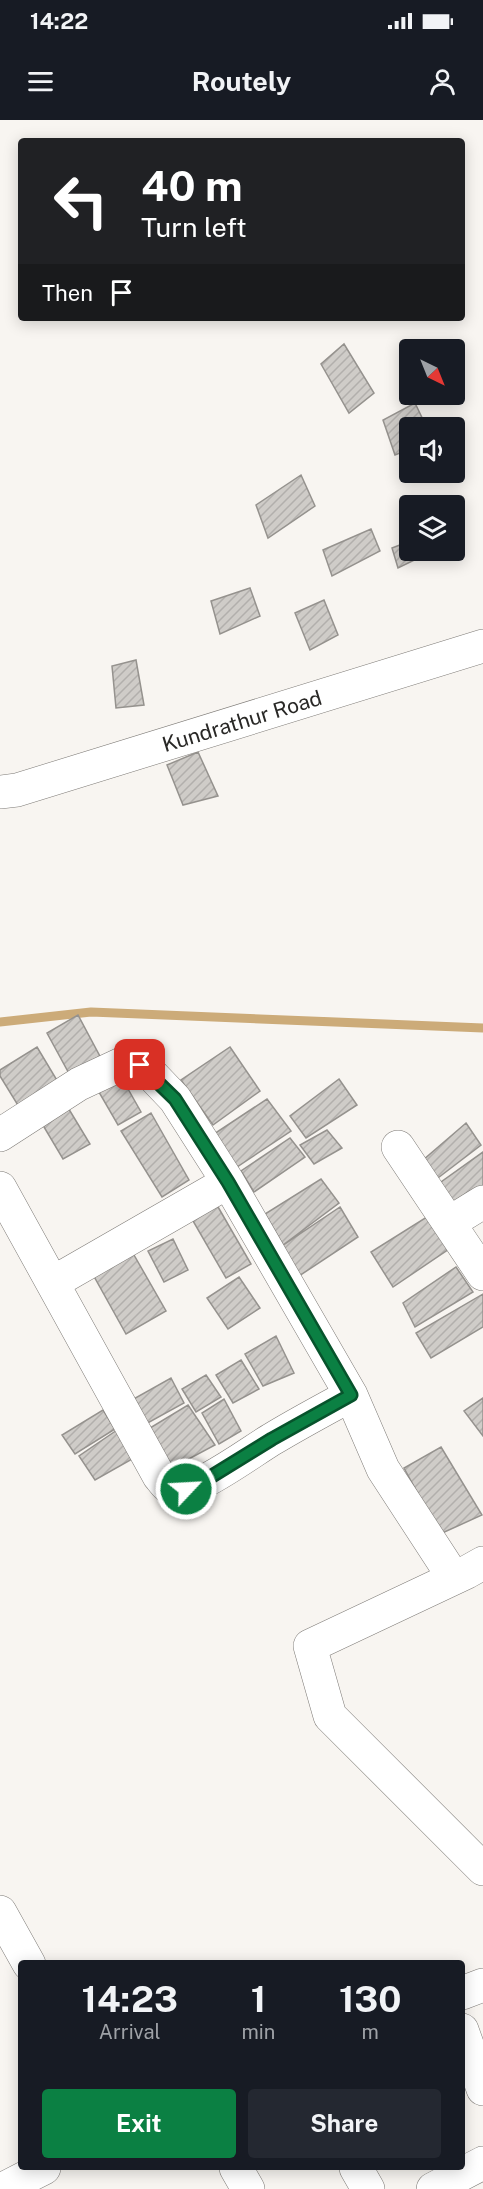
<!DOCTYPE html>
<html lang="en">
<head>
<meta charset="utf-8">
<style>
	:root { --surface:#171b24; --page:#242831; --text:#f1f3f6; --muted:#9ea1a6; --accent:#0b8043 }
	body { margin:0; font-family:"Public Sans",sans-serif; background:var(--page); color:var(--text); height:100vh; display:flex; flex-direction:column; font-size:22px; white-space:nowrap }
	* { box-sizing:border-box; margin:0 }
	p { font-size:20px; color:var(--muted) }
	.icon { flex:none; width:33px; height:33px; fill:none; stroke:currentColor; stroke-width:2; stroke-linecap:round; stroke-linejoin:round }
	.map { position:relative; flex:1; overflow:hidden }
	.sheet { position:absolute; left:18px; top:1840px; width:447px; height:210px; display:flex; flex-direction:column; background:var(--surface); border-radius:6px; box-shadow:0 3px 15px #0003 }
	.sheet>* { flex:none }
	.guide { position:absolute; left:18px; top:18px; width:447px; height:183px; border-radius:6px; box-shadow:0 3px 15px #0003; background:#202124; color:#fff; overflow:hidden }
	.needle { width:39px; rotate:137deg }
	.buttons { position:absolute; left:399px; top:219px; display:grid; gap:12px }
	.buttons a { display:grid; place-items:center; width:66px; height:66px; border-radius:6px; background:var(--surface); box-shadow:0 3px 15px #0003; font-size:30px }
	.pin { position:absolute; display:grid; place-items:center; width:51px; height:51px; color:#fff; margin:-26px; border-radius:12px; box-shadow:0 3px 9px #0006 }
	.me { position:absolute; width:66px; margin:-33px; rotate:65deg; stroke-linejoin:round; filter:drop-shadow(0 0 4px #0008) }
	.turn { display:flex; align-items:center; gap:21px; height:126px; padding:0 24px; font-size:27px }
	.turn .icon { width:78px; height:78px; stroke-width:2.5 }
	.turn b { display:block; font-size:42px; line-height:51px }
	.then { display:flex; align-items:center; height:57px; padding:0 24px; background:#0003; gap:12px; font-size:22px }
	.eta { display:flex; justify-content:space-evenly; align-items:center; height:102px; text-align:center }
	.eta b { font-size:36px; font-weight:700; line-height:42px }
	.primary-button { display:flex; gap:12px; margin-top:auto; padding:12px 24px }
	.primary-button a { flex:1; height:69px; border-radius:6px; background:var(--accent); color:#fff; font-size:24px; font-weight:700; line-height:69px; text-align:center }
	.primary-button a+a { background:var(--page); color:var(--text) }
	.status { display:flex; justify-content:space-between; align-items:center; height:42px; padding:0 30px; background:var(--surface); direction:ltr }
	.status svg { height:16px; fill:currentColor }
	header { display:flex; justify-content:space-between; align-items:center; height:78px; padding:0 24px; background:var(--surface); font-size:27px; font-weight:700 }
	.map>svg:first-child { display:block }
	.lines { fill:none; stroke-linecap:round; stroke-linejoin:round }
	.stream { stroke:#ccab79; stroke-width:9 }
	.building { fill:url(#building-hatch); stroke:#95928e; stroke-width:1.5 }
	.street-casing { stroke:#7e7b77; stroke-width:34 }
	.secondary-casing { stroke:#7e7b77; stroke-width:34 }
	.street { stroke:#fff; stroke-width:33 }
	.secondary { stroke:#fff; stroke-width:33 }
	.route-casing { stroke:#07532c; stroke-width:15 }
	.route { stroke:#0b8043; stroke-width:10 }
	.labels { text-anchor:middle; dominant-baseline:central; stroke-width:6; stroke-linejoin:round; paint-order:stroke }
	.street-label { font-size:21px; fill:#292826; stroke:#fff }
</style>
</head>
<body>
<div class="status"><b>14:22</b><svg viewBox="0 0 49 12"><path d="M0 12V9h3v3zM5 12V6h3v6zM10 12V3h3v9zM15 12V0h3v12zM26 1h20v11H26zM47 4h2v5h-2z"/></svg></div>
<header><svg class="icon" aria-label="menu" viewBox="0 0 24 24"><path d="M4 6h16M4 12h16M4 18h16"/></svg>Routely<svg class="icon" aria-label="person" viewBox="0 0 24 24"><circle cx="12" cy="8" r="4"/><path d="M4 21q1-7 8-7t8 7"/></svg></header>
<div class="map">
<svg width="483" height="2069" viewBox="0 0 483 2069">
	<defs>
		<pattern id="building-hatch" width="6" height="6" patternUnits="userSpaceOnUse" patternTransform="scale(1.5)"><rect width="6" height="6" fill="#cfccc8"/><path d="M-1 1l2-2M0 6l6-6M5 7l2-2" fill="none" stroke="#b2afac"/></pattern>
	</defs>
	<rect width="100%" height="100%" fill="#f8f5f1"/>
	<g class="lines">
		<!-- stream -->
		<path class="stream" d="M0 902 91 892 483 908"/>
	</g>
	<!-- building -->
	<path class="building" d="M344 224 374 273 349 293 321 244Z
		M415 283 427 308H410V329L395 335 383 300Z
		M301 355 315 386 268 418 256 385Z
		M371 409 380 431 332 456 323 430Z
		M410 421V430H435L398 448 392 428Z
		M250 468 260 496 220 514 211 481Z
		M324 480 338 515 310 530 295 493Z
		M136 540 144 585 116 588 112 546Z
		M198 632 218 676 183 685 167 645Z
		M78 895 103 942 72 959 47 913Z
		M37 927 58 962 19 987 0 956V950Z
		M230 927 260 971 213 1005 181 960Z
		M119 953 141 992 118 1005 96 967Z
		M339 959 357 985 306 1018 290 996Z
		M267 979 291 1011 237 1047 214 1014Z
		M67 986 90 1024 63 1039 41 1002Z
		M151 993 189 1060 162 1077 121 1011Z
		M466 1003 481 1025 434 1061 422 1041Z
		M327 1010 342 1028 314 1044 300 1025Z
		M290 1018 305 1037 254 1072 241 1051Z
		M483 1032V1067L455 1088 441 1062Z
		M321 1059 339 1083 283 1125 265 1094Z
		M214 1080 251 1144 226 1158 189 1094Z
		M340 1087 358 1117 299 1156 279 1128Z
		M430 1095 452 1127 393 1167 371 1132Z
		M173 1119 188 1150 164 1162 148 1131Z
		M130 1128 166 1191 126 1214 91 1151Z
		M456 1147 473 1172 415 1207 403 1183Z
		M239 1157 260 1188 228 1209 207 1178Z
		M483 1174V1207L431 1238 416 1213Z
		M276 1216 294 1253 263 1266 245 1234Z
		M241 1240 259 1269 233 1283 216 1255Z
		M206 1255 221 1277 196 1292 182 1269Z
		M171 1258 184 1283 144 1305 130 1281Z
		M483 1278V1316L464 1291Z
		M224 1279 241 1311 219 1324 202 1293Z
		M188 1285 215 1325 170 1349 145 1311Z
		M103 1290 115 1309 75 1334 62 1315Z
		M120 1308 134 1338 95 1360 79 1336Z
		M441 1327 482 1395 440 1414 404 1348Z"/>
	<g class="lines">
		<!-- street casing -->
		<g class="street-casing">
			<path id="street" d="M0 1015 79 964 126 942 140 945 154 957 175 979 228 1062 351 1275 383 1349 454 1458
				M398 1027 483 1154
				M0 1068 159 1356C164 1362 168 1369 176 1370 198 1372 253 1330 274 1318 299 1303 325 1289 351 1275
				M449 1103 483 1082
				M54 1162 228 1062
				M483 1443 467 1452 310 1526 330 1596 483 1749
				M0 1792 29 1844
				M462 1873 483 1865
				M462 1910 483 1969
				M236 2048 248 2069
				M356 2048 368 2069
				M3 2069 44 2048
				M433 2069 483 2043"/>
		</g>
		<!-- secondary casing -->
		<g class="secondary-casing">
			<path id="secondary" d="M0 672 17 670 483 526"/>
		</g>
		<!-- street -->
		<use href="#street" class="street"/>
		<!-- secondary -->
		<use href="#secondary" class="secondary"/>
	</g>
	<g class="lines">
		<!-- route casing -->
		<g class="route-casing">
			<path id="route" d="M140 945 175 979 228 1062 351 1275 272 1319 212 1356 186 1369"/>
		</g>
		<!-- route -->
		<use href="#route" class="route"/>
	</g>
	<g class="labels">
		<!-- street labels -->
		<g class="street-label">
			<text transform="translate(242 601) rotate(-17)">Kundrathur Road</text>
		</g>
	</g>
</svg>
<div class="buttons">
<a><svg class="needle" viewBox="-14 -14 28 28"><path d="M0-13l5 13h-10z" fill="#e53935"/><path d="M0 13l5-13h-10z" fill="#9ea1a6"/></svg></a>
<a><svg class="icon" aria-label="sound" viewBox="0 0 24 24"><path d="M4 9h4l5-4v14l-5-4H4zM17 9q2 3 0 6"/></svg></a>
<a><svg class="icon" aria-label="layers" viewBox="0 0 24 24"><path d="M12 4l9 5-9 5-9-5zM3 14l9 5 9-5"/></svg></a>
</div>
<div class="pin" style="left:140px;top:945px;background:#d93025"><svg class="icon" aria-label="arrive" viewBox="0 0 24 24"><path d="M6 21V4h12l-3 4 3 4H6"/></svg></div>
<svg class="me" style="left:186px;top:1369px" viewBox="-20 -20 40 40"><circle r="17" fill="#0b8043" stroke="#fff" stroke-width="3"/><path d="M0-11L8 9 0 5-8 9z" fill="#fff"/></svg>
<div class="guide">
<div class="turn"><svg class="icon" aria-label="left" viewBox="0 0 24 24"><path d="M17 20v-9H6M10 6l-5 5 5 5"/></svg><div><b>40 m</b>Turn left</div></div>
<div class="then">Then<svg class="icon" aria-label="arrive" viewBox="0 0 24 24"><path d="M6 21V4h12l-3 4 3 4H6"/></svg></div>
</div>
<section class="sheet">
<div class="eta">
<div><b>14:23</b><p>Arrival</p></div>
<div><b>1</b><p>min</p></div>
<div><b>130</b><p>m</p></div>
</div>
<div class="primary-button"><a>Exit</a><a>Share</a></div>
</section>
</div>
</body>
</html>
